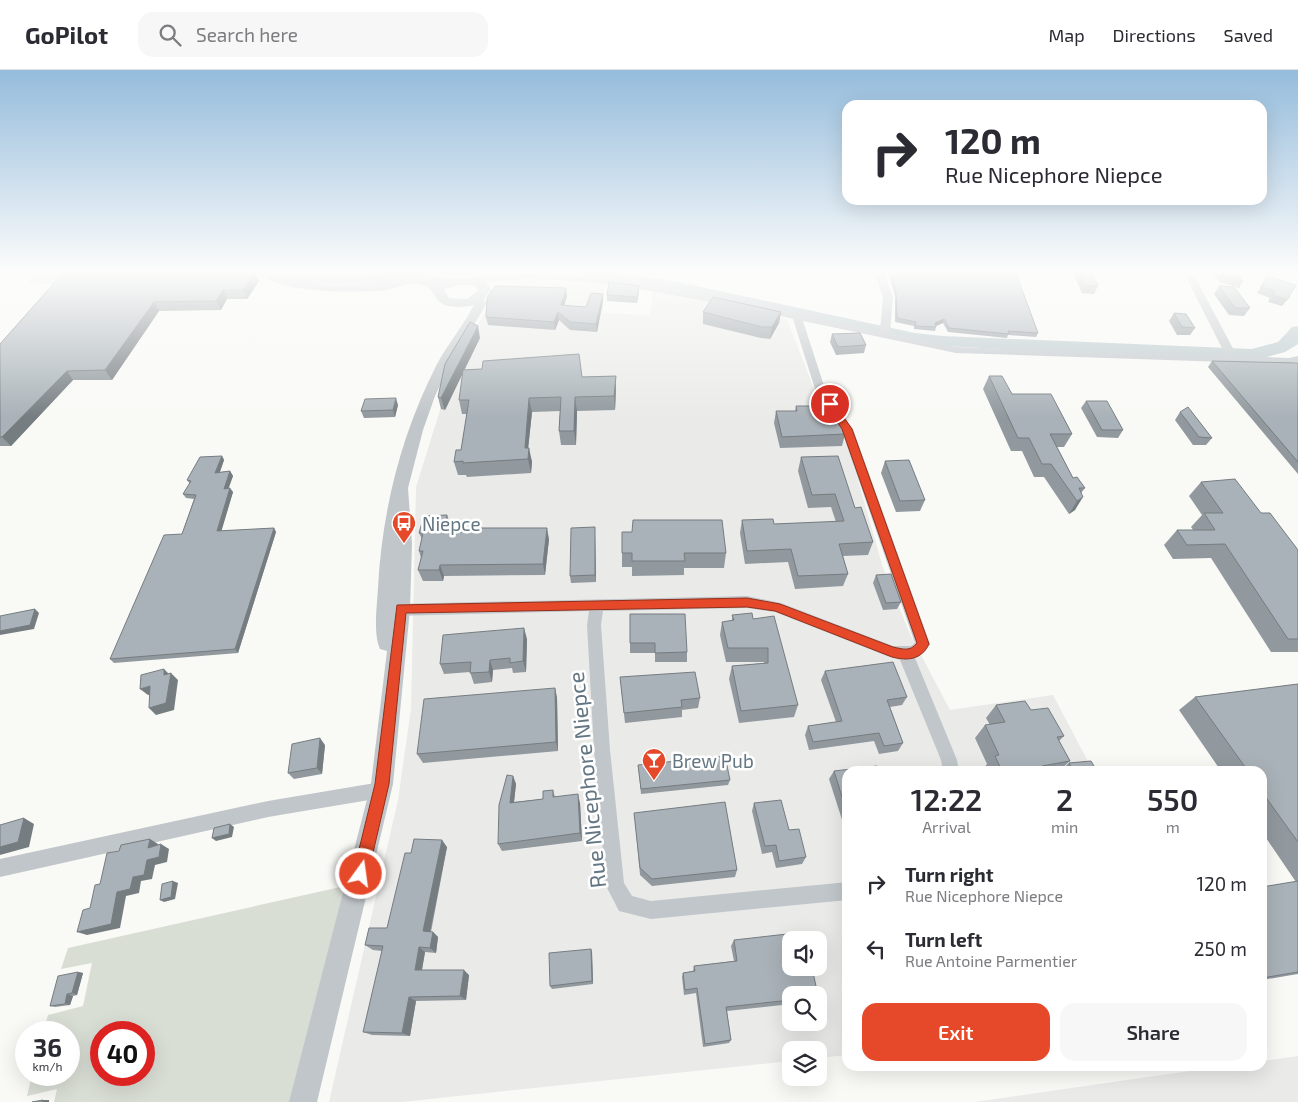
<!DOCTYPE html>
<html lang="en">
<head>
<meta charset="utf-8">
<style>
	:root { --surface:#fff; --page:#f7f7f7; --text:#2b2b33; --muted:#7c7c81; --line:#e1e1e2; --accent:#e54929 }
	body { margin:0; font-family:"Exo 2",sans-serif; background:var(--page); color:var(--text); height:100vh; display:flex; flex-direction:column; font-size:19px; white-space:nowrap }
	* { box-sizing:border-box; margin:0 }
	p { font-size:16px; color:var(--muted) }
	.icon { flex:none; width:28px; height:28px; fill:none; stroke:currentColor; stroke-width:2; stroke-linecap:round; stroke-linejoin:round }
	.map { position:relative; flex:1; overflow:hidden }
	.panel { position:absolute; left:842px; top:696px; width:425px; height:305px; display:flex; flex-direction:column; background:var(--surface); border-radius:15px; box-shadow:0 5px 20px #0002 }
	.panel>* { flex:none }
	.banner { position:absolute; left:842px; top:30px; width:425px; height:105px; border-radius:15px; box-shadow:0 5px 20px #0002; background:#fff; color:var(--text); overflow:hidden }
	.fabs { position:absolute; left:782px; top:861px; display:grid; gap:10px }
	.fabs a { display:grid; place-items:center; width:45px; height:45px; border-radius:10px; background:var(--surface); box-shadow:0 5px 20px #0002; font-size:25px }
	.speed { position:absolute; left:15px; top:951px; display:flex; gap:10px; font-size:25px; font-weight:700; text-align:center }
	.speed>* { display:grid; place-content:center; width:65px; height:65px; border-radius:50%; background:var(--surface); box-shadow:0 5px 20px #0002; line-height:1 }
	.speed small { font-size:12px; font-weight:400 }
	.speed .limit { border:8px solid #d22; background:#fff; color:#111 }
	.pin { position:absolute; display:grid; place-items:center; width:42px; height:42px; color:#fff; margin:-21px; border:2px solid #fff; border-radius:50%; box-shadow:0 1px 5px #0007 }
	.me { position:absolute; width:55px; margin:-28px; rotate:14deg; stroke-linejoin:round; filter:drop-shadow(0 0 4px #0008) }
	.turn { display:flex; align-items:center; gap:18px; height:105px; padding:0 20px; font-size:22px }
	.turn .icon { width:65px; height:65px; stroke-width:2.5 }
	.turn b { display:block; font-size:35px; line-height:42px }
	.eta { display:flex; justify-content:space-evenly; align-items:center; height:85px; text-align:center }
	.eta b { font-size:30px; font-weight:600; line-height:35px }
	.primary-button { display:flex; gap:10px; margin-top:auto; padding:10px 20px }
	.primary-button a { flex:1; height:58px; border-radius:15px; background:var(--accent); color:#fff; font-size:20px; font-weight:600; line-height:58px; text-align:center }
	.primary-button a+a { background:var(--page); color:var(--text) }
	ul { padding:0; list-style:none }
	li { display:flex; align-items:center; gap:15px; height:65px; padding:0 20px }
	li div { flex:1 }
	li b { display:block; font-size:19px }
	li em { font-style:normal }
	header { display:flex; align-items:center; gap:30px; box-sizing:border-box; height:70px; padding:0 25px; background:var(--surface); border-bottom:1px solid var(--line) }
	header strong { font-size:24px }
	nav { display:flex; gap:28px; margin-inline-start:auto; font-size:18px }
	.search { width:350px; height:45px; background:var(--page); display:flex; align-items:center; gap:12px; box-sizing:border-box; padding:0 18px; border-radius:15px; color:var(--muted); font-size:19px }
	.map>svg:first-child { display:block }
	.built { fill:#eaeae9; fill-rule:evenodd }
	.green { fill:#d9ded5; fill-rule:evenodd }
	.lines { fill:none; stroke-linecap:round; stroke-linejoin:round }
	.river { fill:#b9c7ca; fill-rule:evenodd }
	.minor { fill:#c1c6ca; fill-rule:evenodd }
	.tertiary { fill:#c1c6ca; fill-rule:evenodd }
	.wall { fill:#91999e }
	.shaded-wall { fill:#767d81 }
	.building { fill:#a9b2b8; stroke:#767d81 }
	.route { fill:#e54929; stroke:#952f1b }
	.labels { text-anchor:middle; dominant-baseline:central; stroke-width:5; stroke-linejoin:round; paint-order:stroke }
	.poi-label { font-size:19px; fill:#637682; stroke:#fff; text-anchor:start }
	.near-street-label { font-size:22px; fill:#637682; stroke:#fff }
</style>
</head>
<body>
<header>
<strong>GoPilot</strong>
<div class="search"><svg class="icon" aria-label="search" viewBox="0 0 24 24"><circle cx="10" cy="10" r="6"/><path d="M15 15l6 6"/></svg>Search here</div>
<nav><a>Map</a><a>Directions</a><a>Saved</a></nav>
</header>
<div class="map">
<svg width="1298" height="1032" viewBox="0 0 1298 1032">
	<rect width="100%" height="100%" fill="#f9f9f6"/>
	<!-- built -->
	<path class="built" d="M513 211 604 214 603 243 650 245 653 220 787 249 813 316 849 379 883 498 910 564 950 640 1053 625 1093 701H848L847 985 819 988V980H791V991L402 1032H329L398 730 411 639 416 417 441 337 447 305 501 216ZM791 870H819V898H791ZM791 925H819V952H791Z
		M1298 986V1032H975L1224 996H1262L1263 991Z"/>
	<!-- green -->
	<path class="green" d="M24 203H74L65 215 28 213 34 205Z
		M300 203H412L364 210H344Z
		M345 816 292 1032H54L57 1019 27 1026 32 1005H69V962H43L48 945 83 936 92 893 61 899 68 878ZM101 962H144V1005H101Z"/>
	<g class="lines">
		<!-- river -->
		<path class="river" d="M280 203 341 207 381 203H433L425 208C372 213 336 221 282 206Z
			M577 203H620L678 212 915 263 943 266 1252 279 1278 272 1292 257 1298 256V274L1285 282 1252 291 943 276 915 273 678 222 585 208Z"/>
		<!-- minor -->
		<path class="minor" d="M875 203H884L893 227 890 263 956 277 1226 286 1184 203H1193L1237 286 1289 288 1298 286V292L1289 294 956 283 803 251 826 322 853 359 930 574 925 582 915 588 957 690 959 701H943L941 690 900 590 887 586 775 542 747 538 603 541 601 555 610 680 624 813 632 826 651 831 848 812V830L651 849 619 841 606 816 594 680 587 555 589 541 392 546 387 544 385 540 387 536 392 534 747 526 781 533 893 576H911L915 573 841 359 816 322 793 249 758 240 763 237 880 261 883 227Z
			M499 204C566 202 632 212 698 224 709 226 727 226 735 233L730 236C665 223 599 210 532 209 522 209 472 214 468 211L473 208Z
			M381 712 387 714 389 720 387 726 381 728 268 747 0 807V789L268 731Z"/>
		<!-- tertiary -->
		<path class="tertiary" d="M258 203C283 203 305 213 330 215 359 217 389 210 418 207 428 206 439 208 449 208 462 209 473 206 486 212L491 220 484 229 486 234 483 240 453 288 435 326 423 360 408 418 412 474 410 539 393 714 317 1032H289L371 714 387 581 380 579C373 563 377 536 378 518 382 441 401 365 436 296 447 275 463 256 474 235 464 237 448 239 440 232 431 224 434 217 418 214 409 212 394 219 385 220 356 223 280 224 258 203ZM460 215H473L479 220 467 229 449 228 444 219Z"/>
	</g>
	<!-- wall -->
	<path class="wall" d="M63 203H255L259 211 247 229H227L221 240 159 241 112 310H73L11 376H0V274Z
		M886 203H1016L1038 263 1036 267 1008 265 1007 268 948 262 943 253 936 256V257L935 261 914 259V256L895 252V226L889 204Z
		M1073 203H1092L1098 216 1094 224 1082 223Z
		M1212 203H1238L1243 211 1239 218 1220 212Z
		M1267 206 1287 230 1282 236 1268 232 1270 228 1257 223Z
		M1219 216 1250 238 1244 246 1229 245 1214 224Z
		M639 222 637 233 607 231V225Z
		M567 226 564 236 586 237 603 231 597 262 570 260 559 250 555 260 488 255 486 247Z
		M703 242H781L779 253 770 269 761 268 703 254Z
		M1174 243 1195 258 1190 265H1177L1169 251Z
		M832 264 866 275 864 283 836 285 830 272Z
		M480 268 464 300 582 307 616 306V320L615 340 577 341 576 375H561L559 361 560 341 532 342 528 378 532 392 531 403 467 407 466 405H458L454 392 461 380 467 344H462L459 330 463 302 445 340 441 339 438 327Z
		M1212 291 1298 293V404L1208 297Z
		M989 306 1012 324 1072 364 1064 377H1057L1073 408 1085 418 1081 423 1075 440 1069 444 1044 407H1034L1022 381H1011L983 319Z
		M1086 331 1123 360 1118 368 1097 367 1081 338Z
		M398 335 395 347 364 348 361 341Z
		M796 336 816 340 845 364 842 376 780 378 774 353 776 341H795Z
		M1180 342 1212 368 1206 375H1193L1175 350Z
		M222 386 224 390 220 402 230 401 233 406 228 418 233 422 221 461 274 458 276 462 238 583 114 593 110 589 182 464 194 429 186 428 183 424 190 414 187 410Z
		M801 387 855 438 873 472 868 485 843 486 848 504 843 516 795 519 788 492 745 494 740 463 742 450 774 454 836 452 831 437 808 438 798 401Z
		M885 391 925 430 920 441 896 442 881 403Z
		M1201 412 1261 443 1298 480V582H1271L1211 488 1173 489 1164 475 1177 460H1193L1191 457 1202 445 1189 426Z
		M451 457 450 462 549 469 545 505 444 506 443 511H423L418 500 421 488 419 481 422 469 419 463Z
		M595 464 596 512 571 513 570 506Z
		M622 483H726L724 498H684V505L632 506V497H622Z
		M876 505 901 532 897 539 883 540 873 513Z
		M630 544 687 582V592H655V583H630Z
		M732 545 753 549 798 635 794 647 739 653 729 609 732 596 764 593V592H726L720 565 722 552 732 551Z
		M527 569 526 602 513 603 512 598 493 600 492 612 474 614 470 602 444 604 440 594Z
		M825 601 907 627 902 635 890 637 903 673 898 681 879 684 874 671 809 680 805 665 808 656 836 652 821 610Z
		M1298 614V904L1262 910V817L1296 812 1262 762V701H1221L1179 640 1195 627Z
		M621 617 700 628 698 638 682 640V647L625 653Z
		M555 618 557 628 558 681 423 693 417 684Z
		M996 635 1031 640 1064 666 1059 671 1070 691 1059 701H986L984 698 987 694 975 668 985 655H990L986 648Z
		M325 675 322 704 294 709 288 703Z
		M1069 693 1097 701H1060Z
		M638 695 730 710 728 715 641 724Z
		M834 701H848V759H845L829 709Z
		M513 706 516 714 514 732 543 729 553 720 555 727 580 733 582 771 502 781 498 774Z
		M754 733 789 760 806 787 802 794 776 798 772 782 762 784 752 741Z
		M635 751 737 800 735 807 652 816 640 805Z
		M447 777 431 862H433L438 867 436 883 425 882 422 900 469 905 466 930 416 931 410 966 372 965 363 962 382 881 373 880 365 875 387 858 411 783Z
		M734 870 791 925V934L727 941 731 970 729 973 703 977 696 923 684 925 682 907 683 903 693 901 694 896 734 891 731 876Z
		M591 879 592 882 593 914 552 919 550 916Z
		M78 902 83 903 77 925 73 926 70 935 55 937 50 936Z"/>
	<!-- shaded-wall -->
	<path class="shaded-wall" d="M254 203H255L259 211 247 229 243 220Z
		M639 216V222L637 233V227Z
		M566 218 567 226 562 243 561 235Z
		M223 220 227 229 221 240 216 231Z
		M603 224V231L597 262 596 254Z
		M154 232 159 241 112 310 105 300Z
		M558 242 559 250 555 260 554 252Z
		M781 242 779 253 770 269 772 257Z
		M944 249 943 253 933 257 935 253Z
		M478 256 480 268 445 340 441 328Z
		M67 301 73 310 11 376 2 367Z
		M616 306V320L615 340 614 326Z
		M575 327 577 341 576 375 574 361Z
		M396 328 398 335 395 347 393 340Z
		M529 328 532 342 527 389 525 378Z
		M529 378 532 392 531 403 528 389Z
		M222 386 224 390 218 407 215 403Z
		M230 401 233 406 227 423 224 419Z
		M230 418 233 422 220 466 217 461Z
		M1083 427 1075 440 1069 444 1077 431Z
		M447 445 451 457 447 474 443 463Z
		M595 457V464L596 512 595 505Z
		M274 458 276 462 238 583 235 579Z
		M547 458 549 469 545 505 543 494Z
		M440 495 444 506 443 511 439 500Z
		M35 539 39 543 34 559 0 565V561Z
		M524 558 527 569 526 602 523 591Z
		M490 590 493 600 492 612 489 602Z
		M164 599 170 605 171 603 178 610 174 640 156 645 149 638 164 605Z
		M150 616 157 623 148 625 140 619Z
		M555 618 557 628 558 681 556 672Z
		M320 668 325 675 322 704 317 698Z
		M513 706 516 714 513 741 510 733Z
		M578 724 580 733 582 771 580 763Z
		M24 748 34 754 29 777 0 785V777Z
		M230 754 234 757 232 767 216 771 212 768Z
		M150 769 158 774 156 782 148 778Z
		M442 770 447 777 429 867 423 861Z
		M161 774 169 779 167 792 155 795 152 809 141 811 139 823 126 826 120 858 87 865 77 862 117 822 133 807 147 790Z
		M173 811 178 813 175 829 164 832 160 830Z
		M433 862 438 867 436 883 430 878Z
		M419 877 425 882 421 905 415 900Z
		M591 879 592 882 593 914 592 911Z
		M464 900 469 905 466 930 460 926Z
		M78 902 83 903 77 925 72 923Z
		M67 924 73 926 70 935 65 934Z
		M409 927 416 931 410 966 402 963Z
		M43 1030H49V1032H42Z"/>
	<!-- building -->
	<path class="building" d="M63 203H254L243 220H223L216 231 154 232 105 300 67 301 2 367H0V274Z
		M891 203H1016L1038 263 1008 261 1009 264 949 258 944 249 935 253 936 257 915 256 916 252 897 248 896 223Z
		M1080 203H1092L1098 216H1086Z
		M1222 203H1238L1243 211 1224 205Z
		M1267 206 1296 215 1287 230 1273 225 1275 221 1262 217Z
		M609 212 639 216 637 227 607 225Z
		M495 216 566 218 561 235 586 237 591 223 603 224 596 254 570 252 558 242 554 252 486 247 487 228Z
		M1219 216 1234 217 1250 238H1235Z
		M713 227 781 242 772 257H762L703 242Z
		M1174 243 1186 244 1195 258 1182 257Z
		M470 252 478 256 441 328 438 327 445 294Z
		M860 263 866 275 838 277 832 264Z
		M579 284 582 307 616 306 614 326 575 327 574 361H559L561 327 529 328 525 378H529L528 389 463 393V391L454 392 456 380H461L469 330H459L463 300 482 299 483 291Z
		M1212 291 1298 293V392Z
		M989 306H1002L1012 324H1051L1072 364H1050L1073 408 1077 407 1085 418H1079L1083 427 1077 431 1051 394H1042L1029 368H1018Z
		M396 328 393 340 361 341 365 329Z
		M1086 331H1107L1123 360H1102Z
		M796 336H815L816 340 836 339 845 364 782 367 776 341H797Z
		M1188 337 1212 368 1199 367 1180 342Z
		M222 386 215 403 230 401 224 419 230 418 217 461 274 458 235 579 110 589 164 465 182 464 196 425 183 424 191 411 187 410 200 387Z
		M838 386 855 438 861 437 873 472 839 474 848 504 798 506 791 479 747 481 742 450 773 449 774 454 844 451 835 424 812 425 801 387Z
		M909 390 925 430 900 431 885 391Z
		M1235 409 1261 443H1270L1298 480V569H1288L1225 474 1187 475 1177 460H1215L1204 443H1223L1201 412Z
		M447 445 443 463 466 462 467 458H547L543 494 440 495 439 500H418L423 481H419L423 463H419L424 446Z
		M633 450H722L726 483H684L685 491H632V483H622V462H632Z
		M595 457V505L570 506 571 458Z
		M891 504 901 532 886 533 876 505Z
		M35 539 30 555 0 561V546Z
		M752 543 753 549 774 546 798 635 741 641 732 596 768 593V578H728L722 552 734 550 732 545Z
		M630 544H685L687 582 655 583V573H630Z
		M524 558 523 591 510 593V588L490 590 489 602 470 603 471 592 440 594 443 565Z
		M893 592 907 627 887 630 903 673 884 676 879 663 813 672 808 656 842 651 825 601Z
		M164 599V605L171 603 166 633 149 638 150 616 140 619 141 605Z
		M695 602 700 628 681 630 682 637 624 643 620 607Z
		M1298 614V772L1262 722V701H1248L1195 627Z
		M555 618 556 672 417 684 424 629Z
		M1025 631 1031 640 1048 638 1064 666 1057 667 1070 691 1042 696 1044 701H1002L995 686 999 685 985 655 1005 652 996 635Z
		M320 668 317 698 288 703 292 674Z
		M725 686 730 710 641 719 638 695Z
		M1091 691 1097 701H1073L1069 693Z
		M877 696 879 701H848V746L834 701Z
		M507 705 513 706 510 733 543 729V721L553 720V727L578 724 580 763 498 774 499 735Z
		M781 730 789 760 799 759 806 787 779 791 776 775 765 776 754 733Z
		M725 732 737 800 652 809 640 798 634 743Z
		M24 748 18 772 0 777V755Z
		M230 754 229 764 212 768 214 758Z
		M150 769 148 778 161 774 159 787 147 790 144 805 133 807 130 819 117 822 111 854 77 862 83 840 90 838 95 815 100 814 107 783 119 781 121 775Z
		M414 769 442 770 423 861 433 862 430 878 419 877 415 900H464L460 926 409 927 402 963 363 962 383 876 365 875 369 858H387L405 783H411Z
		M173 811 171 827 160 830 162 814Z
		M1298 811V902L1262 908V817Z
		M805 862 806 870H791V898H812L818 925H791V930L726 937 731 970 705 974 697 918 685 920 683 903 695 901 694 896 737 891 734 870Z
		M591 879 592 911 550 916 549 883Z
		M78 902 72 923 67 924 65 934 50 936 58 906Z
		M43 1030 42 1032H32Z"/>
	<!-- sky -->
	<linearGradient id="sky" x2="0" y2="1"><stop stop-color="#95bcdc"/><stop offset="0.58" stop-color="#fcfcfb"/><stop offset="1" stop-color="#fcfcfb" stop-opacity="0"/></linearGradient>
	<rect width="1298" height="348" fill="url(#sky)"/>
	<!-- route -->
	<path class="route" d="M826 332H833L852 359 929 574C921 590 908 591 892 587L775 541 747 537 406 543 389 714 368 804 366 810 361 812 355 810 353 804 375 714 397 535 747 528 780 534 893 577C903 579 910 582 917 573L842 359 825 334Z"/>
	<!-- icons -->
	<defs>
		<g id="bus-pin" transform="scale(1.25)"><path d="M0 17L-7.5 6A9.5 9.5 0 1 1 7.5 6Z" fill="#e54929" stroke="#fff"/><path d="M-5-6H5V4H4V6H2V4H-2V6H-4V4H-5ZM-3.5-4V0h7V-4ZM-3.5 1.2v1.5H-2V1.2ZM2 1.2v1.5H3.5V1.2Z" fill="#fff"/></g>
		<g id="bar-pin" transform="scale(1.25)"><path d="M0 17L-7.5 6A9.5 9.5 0 1 1 7.5 6Z" fill="#e54929" stroke="#fff"/><path d="M-6-5H6L.8 .8V4.5H3.5V6h-7V4.5H-.8V.8Z" fill="#fff"/></g>
	</defs>
	<g fill-rule="evenodd">
		<use href="#bus-pin" x="404" y="453"/>
		<use href="#bar-pin" x="654" y="690"/>
	</g>
	<g class="labels">
		<!-- poi labels -->
		<g class="poi-label">
			<text x="422" y="453">Niepce</text>
			<text x="672" y="690">Brew Pub</text>
		</g>
		<!-- near-street labels -->
		<g class="near-street-label">
			<text transform="translate(586 710) rotate(-96)">Rue Nicephore Niepce</text>
		</g>
	</g>
</svg>
<div class="fabs">
<a><svg class="icon" aria-label="sound" viewBox="0 0 24 24"><path d="M4 9h4l5-4v14l-5-4H4zM17 9q2 3 0 6"/></svg></a>
<a><svg class="icon" aria-label="search" viewBox="0 0 24 24"><circle cx="10" cy="10" r="6"/><path d="M15 15l6 6"/></svg></a>
<a><svg class="icon" aria-label="layers" viewBox="0 0 24 24"><path d="M12 4l9 5-9 5-9-5zM3 14l9 5 9-5"/></svg></a>
</div>
<div class="speed"><div>36<small>km/h</small></div><div class="limit">40</div></div>
<div class="pin" style="left:830px;top:334px;background:#d93025"><svg class="icon" aria-label="arrive" viewBox="0 0 24 24"><path d="M6 21V4h12l-3 4 3 4H6"/></svg></div>
<svg class="me" style="left:361px;top:804px" viewBox="-20 -20 40 40"><circle r="17" fill="#e54929" stroke="#fff" stroke-width="3"/><path d="M0-11L8 9 0 5-8 9z" fill="#fff"/></svg>
<div class="banner">
<div class="turn"><svg class="icon" aria-label="right" viewBox="0 0 24 24"><path d="M7 20v-9h11M14 6l5 5-5 5"/></svg><div><b>120 m</b>Rue Nicephore Niepce</div></div>
</div>
<section class="panel">
<div class="eta">
<div><b>12:22</b><p>Arrival</p></div>
<div><b>2</b><p>min</p></div>
<div><b>550</b><p>m</p></div>
</div>
<ul>
<li><svg class="icon" aria-label="right" viewBox="0 0 24 24"><path d="M7 20v-9h11M14 6l5 5-5 5"/></svg><div><b>Turn right</b><p>Rue Nicephore Niepce</p></div><em>120 m</em></li>
<li><svg class="icon" aria-label="left" viewBox="0 0 24 24"><path d="M17 20v-9H6M10 6l-5 5 5 5"/></svg><div><b>Turn left</b><p>Rue Antoine Parmentier</p></div><em>250 m</em></li>
</ul>
<div class="primary-button"><a>Exit</a><a>Share</a></div>
</section>
</div>
</body>
</html>
